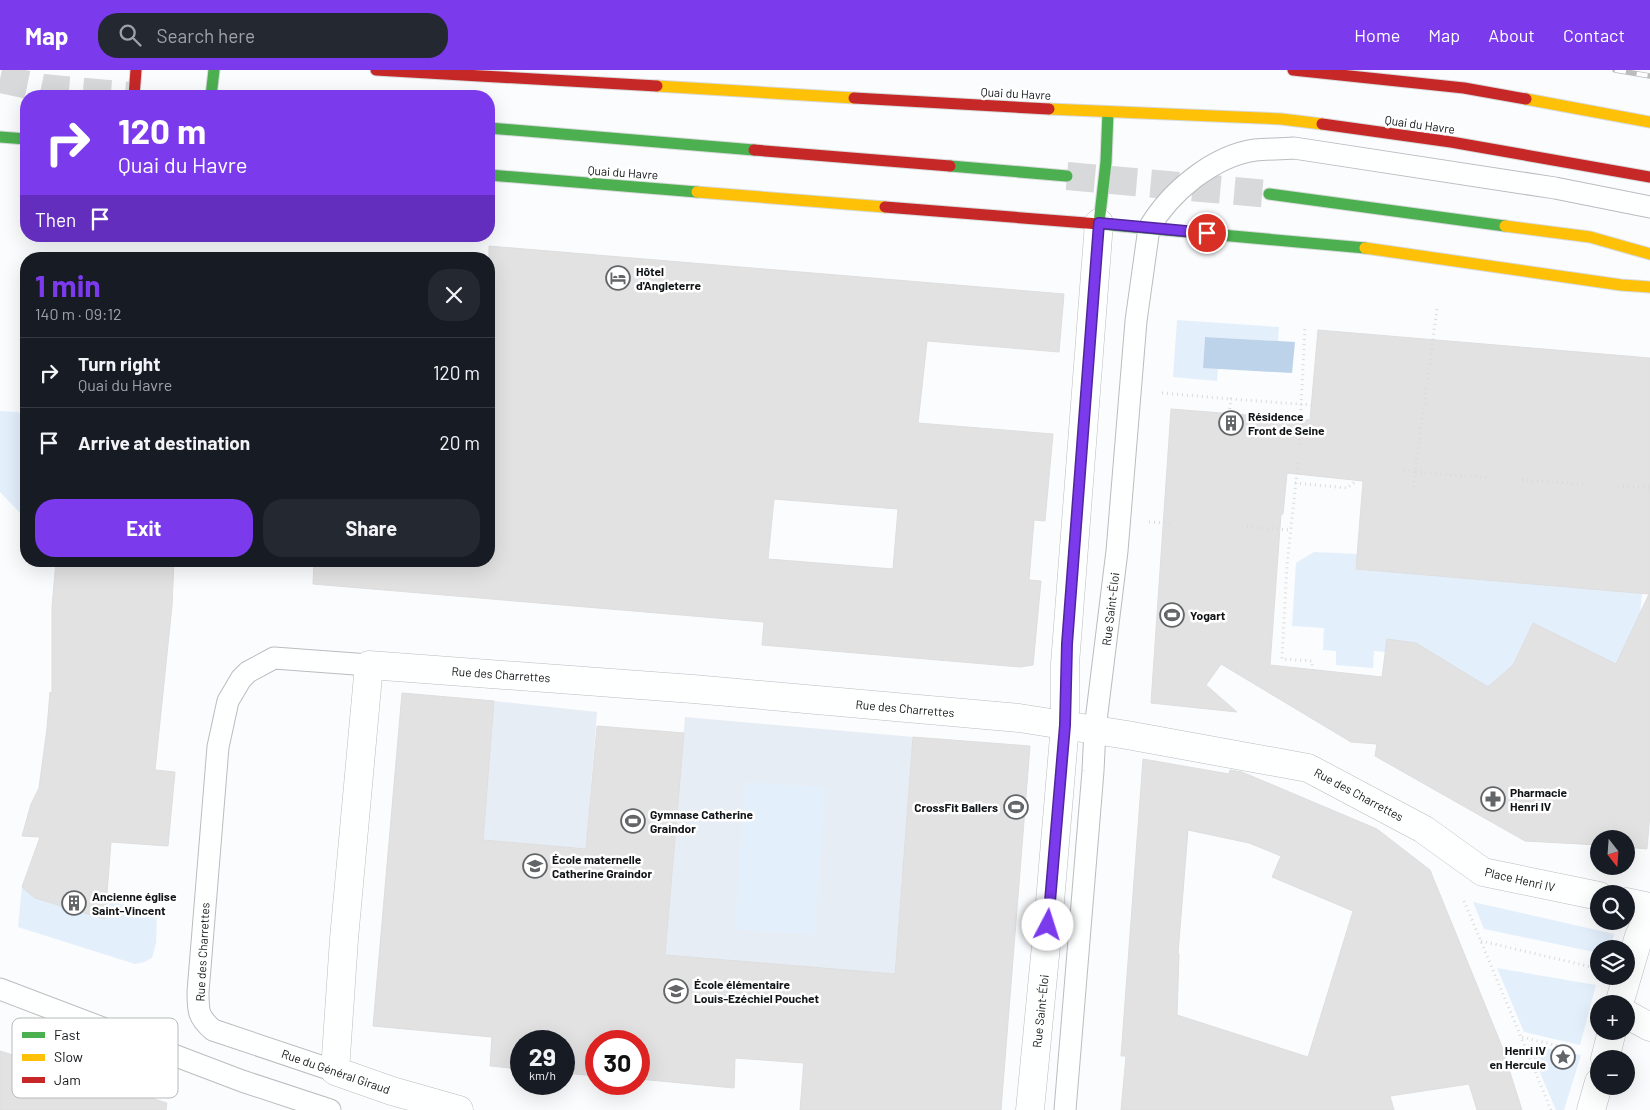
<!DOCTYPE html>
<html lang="en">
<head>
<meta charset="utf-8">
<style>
	:root { --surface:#171b24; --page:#242831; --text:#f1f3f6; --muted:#9ea1a6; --line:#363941; --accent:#7c3aed }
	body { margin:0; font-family:Barlow,sans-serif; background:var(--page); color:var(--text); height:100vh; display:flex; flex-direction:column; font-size:19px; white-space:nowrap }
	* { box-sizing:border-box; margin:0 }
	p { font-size:16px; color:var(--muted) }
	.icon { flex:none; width:28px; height:28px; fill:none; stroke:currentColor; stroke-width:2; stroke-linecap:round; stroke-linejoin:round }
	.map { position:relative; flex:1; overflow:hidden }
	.panel { position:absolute; left:20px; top:182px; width:475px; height:315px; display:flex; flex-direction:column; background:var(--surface); border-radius:20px; box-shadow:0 5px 20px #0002 }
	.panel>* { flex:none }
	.top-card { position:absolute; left:20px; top:20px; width:475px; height:152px; border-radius:20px; box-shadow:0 5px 20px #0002; background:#7c3aed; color:#fff; overflow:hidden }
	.needle { width:32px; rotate:163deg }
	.controls { position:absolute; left:1590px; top:760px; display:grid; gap:10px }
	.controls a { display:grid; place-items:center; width:45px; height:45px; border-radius:50%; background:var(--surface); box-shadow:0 5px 20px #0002; font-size:25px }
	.speed { position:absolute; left:510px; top:960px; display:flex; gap:10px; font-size:25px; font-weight:700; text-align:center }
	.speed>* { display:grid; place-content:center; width:65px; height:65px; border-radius:50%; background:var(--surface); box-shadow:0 5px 20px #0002; line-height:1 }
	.speed small { font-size:12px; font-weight:400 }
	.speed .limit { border:8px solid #d22; background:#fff; color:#111 }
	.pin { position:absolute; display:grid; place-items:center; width:42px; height:42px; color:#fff; margin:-21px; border:2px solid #fff; border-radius:50%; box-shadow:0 1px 5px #0007 }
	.me { position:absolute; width:55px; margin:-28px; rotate:5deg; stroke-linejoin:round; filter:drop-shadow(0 0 4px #0008) }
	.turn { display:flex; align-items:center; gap:18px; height:105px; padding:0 15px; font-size:22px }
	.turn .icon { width:65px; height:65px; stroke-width:2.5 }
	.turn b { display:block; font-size:35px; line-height:42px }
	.then { display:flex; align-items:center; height:48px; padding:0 15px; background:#0003; gap:10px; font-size:19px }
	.round { display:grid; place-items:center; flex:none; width:52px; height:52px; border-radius:20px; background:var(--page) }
	.headline { display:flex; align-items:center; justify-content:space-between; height:85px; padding:0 15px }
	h1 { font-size:30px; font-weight:700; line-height:38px; color:var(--accent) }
	.cta { display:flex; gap:10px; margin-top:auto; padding:10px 15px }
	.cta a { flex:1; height:58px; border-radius:20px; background:var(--accent); color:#fff; font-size:20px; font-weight:700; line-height:58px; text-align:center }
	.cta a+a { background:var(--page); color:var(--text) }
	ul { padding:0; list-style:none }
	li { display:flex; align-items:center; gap:15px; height:70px; padding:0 15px; border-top:1px solid var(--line) }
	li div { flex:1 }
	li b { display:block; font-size:19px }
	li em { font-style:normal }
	header { display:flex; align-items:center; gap:30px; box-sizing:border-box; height:70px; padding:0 25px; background:var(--accent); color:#fff }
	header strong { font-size:24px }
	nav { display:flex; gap:28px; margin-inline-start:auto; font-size:18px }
	.search { width:350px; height:45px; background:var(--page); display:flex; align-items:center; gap:12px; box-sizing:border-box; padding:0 18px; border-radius:20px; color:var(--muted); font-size:19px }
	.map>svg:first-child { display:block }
	.built { fill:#e7edf4 }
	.green { fill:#e4effc }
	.water { fill:#bcd3ea }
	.building { fill:#e3e2e2; stroke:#dedede; fill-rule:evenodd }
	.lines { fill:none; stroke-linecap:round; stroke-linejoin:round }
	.primary-tunnel { stroke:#d7d9db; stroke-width:28; stroke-dasharray:28 14; stroke-linecap:butt }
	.lane-casing { stroke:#babcbf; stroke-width:23 }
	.street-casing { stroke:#babcbf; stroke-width:29 }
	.fast-casing { stroke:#d7d9da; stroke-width:13 }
	.slow-casing { stroke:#d7d9da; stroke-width:13 }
	.jam-casing { stroke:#d7d9da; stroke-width:13 }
	.path { stroke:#dadada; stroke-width:3; stroke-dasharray:1 4; stroke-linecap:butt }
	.lane { stroke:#feffff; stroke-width:21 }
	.street { stroke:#feffff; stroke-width:28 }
	.fast { stroke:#4caf50; stroke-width:11 }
	.slow { stroke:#ffc107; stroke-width:11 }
	.jam { stroke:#c62828; stroke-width:11 }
	.rail-casing { stroke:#bdbdbd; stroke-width:5.5 }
	.rail { stroke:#fff; stroke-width:4; stroke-dasharray:11; stroke-linecap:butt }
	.route-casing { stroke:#51269a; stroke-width:12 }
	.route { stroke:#7c3aed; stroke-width:9 }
	.labels { text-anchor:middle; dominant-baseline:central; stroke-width:5; stroke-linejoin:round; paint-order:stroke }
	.street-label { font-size:12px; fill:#121517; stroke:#fff }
	.poi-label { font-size:12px; font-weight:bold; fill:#121517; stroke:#fff; text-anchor:start }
	.key { fill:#fff; stroke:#b8b9b9; stroke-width:1 }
	.key-label { font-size:14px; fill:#121517 }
</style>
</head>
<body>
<header>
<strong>Map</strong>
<div class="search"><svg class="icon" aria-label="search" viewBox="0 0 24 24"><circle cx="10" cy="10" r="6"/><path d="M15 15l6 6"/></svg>Search here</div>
<nav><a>Home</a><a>Map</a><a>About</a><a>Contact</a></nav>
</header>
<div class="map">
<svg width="1650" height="1040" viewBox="0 0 1650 1040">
	<rect width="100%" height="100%" fill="#fafcfe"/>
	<!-- built -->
	<path class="built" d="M402 623 494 631 597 642 581 840 668 847 685 647 913 667 884 1040H800L803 993 735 988 734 1018 639 1009V971H596V1006L564 1003V971H521V999L490 996 492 967 373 956Z"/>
	<!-- green -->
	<path class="green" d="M1177 250 1279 257 1278 271 1205 267 1203 298H1218L1217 311 1173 307Z
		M0 341 18 342 26 350V403L23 446 0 422Z
		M1314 482 1357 484 1356 498 1642 523 1638 566 1616 594 1533 553 1510 601 1504 603 1499 608 1500 621 1386 582 1374 581 1373 598 1336 595V581L1323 580 1324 558 1292 556 1296 493Z
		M745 712 826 717 814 865 735 859Z
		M24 811 157 842 156 873 152 888 144 892 135 894 18 857 22 817Z
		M1473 832 1614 864 1610 879H1599V883L1484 859Z
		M1497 898 1596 915 1580 975 1524 962Z
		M1528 975 1581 985 1564 1040H1556Z"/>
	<!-- water -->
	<path class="water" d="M1205 267 1295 272 1292 303 1203 298Z"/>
	<!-- building -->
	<path class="building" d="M489 176 1064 224 1059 282 927 271 918 353 1053 364 1045 451 1034 450 1029 510 1041 511 1033 595 1020 597 762 575 764 552 313 514 314 491H489ZM774 429 898 439 893 499 768 489Z
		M1318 260 1650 288V743L1647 779 1626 777V769H1599V775L1525 771 1375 686 1377 674 1351 672 1221 594 1206 615 1237 642 1151 633 1171 339 1310 350ZM1287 403 1363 411 1356 499 1649 524 1616 594 1533 553 1513 595 1488 617 1416 573 1387 569 1382 607 1270 595 1281 444H1283Z
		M56 491H174L172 536 155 700 175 702 168 776 111 772 105 849 35 828 22 817 40 767 22 766 31 734 39 718 47 658 50 622 52 623V537Z
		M402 623 494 631 483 770 586 779 597 656 684 663 665 885 895 904 913 667 1030 676 1001 1040H800L804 993 735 988 734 1018 639 1009V971H596V1006L564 1003V971H521V999L490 996 492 967 373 956Z
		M1143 689 1229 704 1230 700 1242 702 1377 759 1430 800 1501 974 1522 1040H1477L1469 1014 1390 1026 1394 1040H1121L1126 986H1121ZM1188 760 1249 773 1281 786 1272 807 1353 841 1308 987 1177 945 1179 884 1178 883Z
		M0 981 167 1033 166 1040H0Z"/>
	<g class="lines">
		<!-- primary-tunnel -->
		<path class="primary-tunnel" d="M0 9 43 18 132 26
			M1067 106 1269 124"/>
		<!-- lane casing -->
		<g class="lane-casing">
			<path id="lane" d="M0 919 242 1011 330 1040
				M335 1001 213 960C198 947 198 941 198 922L218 677 228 631 241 609 248 602 274 588 369 595
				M1065 1040 1093 701 1095 659 1117 481 1136 251 1149 158C1170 122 1213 86 1255 80 1268 79 1281 79 1294 78L1555 118 1650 137"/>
		</g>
		<!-- street casing -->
		<g class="street-casing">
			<path id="street" d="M1626 832 1650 837
				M1619 934 1639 866 1650 844
				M1626 944 1650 957
				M1605 989 1612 961
				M459 1040 392 1021 335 1001 344 869 369 595 693 619 1019 648 1127 665 1308 698 1423 759 1483 802 1599 826
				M1030 1040 1048 855 1065 655V594L1099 153
				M1591 1040 1599 1012"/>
		</g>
		<!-- fast casing -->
		<g class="fast-casing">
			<path id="fast" d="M211 26 214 0
				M489 58 754 80
				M0 67 26 69
				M950 96 1067 106
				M489 105 697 122
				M1269 124 1505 156
				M1099 153 1106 92 1108 42
				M1099 154 1365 178"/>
		</g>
		<!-- slow casing -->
		<g class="slow-casing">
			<path id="slow" d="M657 16 854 28
				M1526 29 1650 52
				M1049 39 1281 49 1322 54
				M697 122 885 137
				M1505 156 1590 167 1650 184
				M1365 178 1621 215 1650 217"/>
		</g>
		<!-- jam casing -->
		<g class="jam-casing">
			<path id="jam" d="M376 0 657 16
				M1293 0 1464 18 1526 29
				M134 26 136 0
				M854 28 1049 39
				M1322 54 1451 72 1650 107
				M754 80 950 96
				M885 137 1099 154"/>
		</g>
		<!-- path -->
		<path class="path" d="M24 125 25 102
			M1437 239 1415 402 1489 408
			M1162 323 1231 329
			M1229 344 1231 329 1312 335
			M1299 375 1305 258
			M1298 393 1287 495 1282 589 1312 591V600
			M1404 400 1415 402 1413 421
			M1522 410 1584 414
			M1295 413 1347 418 1356 411
			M1618 416 1650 418
			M1149 452 1171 453
			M1247 457 1290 460
			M1464 831 1521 967
			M1481 871 1596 898
			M1551 1040 1521 967 1572 979"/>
		<!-- lane -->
		<use href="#lane" class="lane"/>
		<!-- street -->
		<use href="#street" class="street"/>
		<!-- fast -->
		<use href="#fast" class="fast"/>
		<!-- slow -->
		<use href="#slow" class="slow"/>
		<!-- jam -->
		<use href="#jam" class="jam"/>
		<!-- rail casing -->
		<g class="rail-casing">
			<path id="rail" d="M1615 0 1650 6"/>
		</g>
		<!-- rail -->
		<use href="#rail" class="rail"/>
	</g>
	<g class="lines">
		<!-- route casing -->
		<g class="route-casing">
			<path id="route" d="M1048 855 1065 655 1067 574 1099 153 1207 163"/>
		</g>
		<!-- route -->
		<use href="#route" class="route"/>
	</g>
	<!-- icons -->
	<defs>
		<g id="hotel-ring" transform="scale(1.25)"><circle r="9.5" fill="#fff" stroke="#636668" stroke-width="1.5"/><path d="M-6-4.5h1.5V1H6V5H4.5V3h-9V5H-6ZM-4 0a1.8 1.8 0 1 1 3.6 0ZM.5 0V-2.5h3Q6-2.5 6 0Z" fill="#636668"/></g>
		<g id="building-ring" transform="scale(1.25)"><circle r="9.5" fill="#fff" stroke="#636668" stroke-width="1.5"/><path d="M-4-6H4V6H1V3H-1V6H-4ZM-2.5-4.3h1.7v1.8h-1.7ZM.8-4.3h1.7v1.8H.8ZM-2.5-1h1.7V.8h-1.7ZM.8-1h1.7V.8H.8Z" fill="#636668"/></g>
		<g id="stadium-ring" transform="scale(1.25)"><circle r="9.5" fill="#fff" stroke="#636668" stroke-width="1.5"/><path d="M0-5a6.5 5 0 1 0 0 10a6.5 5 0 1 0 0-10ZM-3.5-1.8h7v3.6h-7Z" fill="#636668"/></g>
		<g id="pharmacy-ring" transform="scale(1.25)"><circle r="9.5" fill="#fff" stroke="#636668" stroke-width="1.5"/><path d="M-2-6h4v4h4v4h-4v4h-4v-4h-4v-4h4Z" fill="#636668"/></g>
		<g id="school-ring" transform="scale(1.25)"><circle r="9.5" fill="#fff" stroke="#636668" stroke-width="1.5"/><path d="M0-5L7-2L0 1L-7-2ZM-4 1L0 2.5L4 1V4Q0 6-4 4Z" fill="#636668"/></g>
		<g id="sight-ring" transform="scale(1.25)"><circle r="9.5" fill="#fff" stroke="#636668" stroke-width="1.5"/><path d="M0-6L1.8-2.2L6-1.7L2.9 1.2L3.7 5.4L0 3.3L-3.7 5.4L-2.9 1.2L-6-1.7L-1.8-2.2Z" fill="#636668"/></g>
	</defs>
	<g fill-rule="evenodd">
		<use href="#hotel-ring" x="618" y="208"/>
		<use href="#building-ring" x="1231" y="353"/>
		<use href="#stadium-ring" x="1172" y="545"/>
		<use href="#pharmacy-ring" x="1493" y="729"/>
		<use href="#stadium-ring" x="1016" y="737"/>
		<use href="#stadium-ring" x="633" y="751"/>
		<use href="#school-ring" x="535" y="796"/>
		<use href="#building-ring" x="74" y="833"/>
		<use href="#school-ring" x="676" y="921"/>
		<use href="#sight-ring" x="1563" y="987"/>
	</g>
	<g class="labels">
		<!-- street labels -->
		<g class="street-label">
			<text transform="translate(1016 23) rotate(3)">Quai du Havre</text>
			<text transform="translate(1420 54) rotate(8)">Quai du Havre</text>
			<text transform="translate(623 102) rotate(4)">Quai du Havre</text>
			<text transform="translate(1110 539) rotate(-83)">Rue Saint-Éloi</text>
			<text transform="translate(501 604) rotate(4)">Rue des Charrettes</text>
			<text transform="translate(905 638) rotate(5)">Rue des Charrettes</text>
			<text transform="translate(1359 724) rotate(28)">Rue des Charrettes</text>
			<text transform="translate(1520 809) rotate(13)">Place Henri IV</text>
			<text transform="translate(202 882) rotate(-87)">Rue des Charrettes</text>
			<text transform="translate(1040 941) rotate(-84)">Rue Saint-Éloi</text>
			<text transform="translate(336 1001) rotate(19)">Rue du Général Giraud</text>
		</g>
		<!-- poi labels -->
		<g class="poi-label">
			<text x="636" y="201">Hôtel<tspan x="636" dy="14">d'Angleterre</tspan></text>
			<text x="1248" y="346">Résidence<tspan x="1248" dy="14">Front de Seine</tspan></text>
			<text x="1190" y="545">Yogart</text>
			<text x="1510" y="722">Pharmacie<tspan x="1510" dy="14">Henri IV</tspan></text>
			<text x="998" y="737" text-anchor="end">CrossFit Ballers</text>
			<text x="650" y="744">Gymnase Catherine<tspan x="650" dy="14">Graindor</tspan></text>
			<text x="552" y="789">École maternelle<tspan x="552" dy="14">Catherine Graindor</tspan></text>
			<text x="92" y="826">Ancienne église<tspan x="92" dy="14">Saint-Vincent</tspan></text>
			<text x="694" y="914">École élémentaire<tspan x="694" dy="14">Louis-Ezéchiel Pouchet</tspan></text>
			<text x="1546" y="980" text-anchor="end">Henri IV<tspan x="1546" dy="14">en Hercule</tspan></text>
		</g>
	</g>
	<!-- legend -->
	<rect x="12" y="948" width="166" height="80" rx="8" class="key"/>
	<rect x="22" y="962" width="23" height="6" fill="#4caf50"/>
	<rect x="22" y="984" width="23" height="7" fill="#ffc107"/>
	<rect x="22" y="1007" width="23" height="6" fill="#c62828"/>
	<g class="key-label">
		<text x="54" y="970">Fast</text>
		<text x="54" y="992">Slow</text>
		<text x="54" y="1015">Jam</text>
	</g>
</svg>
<div class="controls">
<a><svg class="needle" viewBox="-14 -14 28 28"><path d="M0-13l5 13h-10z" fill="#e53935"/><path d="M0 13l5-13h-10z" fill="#9ea1a6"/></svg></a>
<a><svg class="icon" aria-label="search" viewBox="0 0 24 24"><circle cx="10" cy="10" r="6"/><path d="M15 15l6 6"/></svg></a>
<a><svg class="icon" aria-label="layers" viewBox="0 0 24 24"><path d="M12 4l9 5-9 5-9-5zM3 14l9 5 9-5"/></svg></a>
<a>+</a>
<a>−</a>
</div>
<div class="speed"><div>29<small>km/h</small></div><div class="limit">30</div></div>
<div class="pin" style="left:1207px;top:163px;background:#d93025"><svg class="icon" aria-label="arrive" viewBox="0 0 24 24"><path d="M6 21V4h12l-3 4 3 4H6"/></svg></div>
<svg class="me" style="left:1048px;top:855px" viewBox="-20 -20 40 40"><circle r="19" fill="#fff"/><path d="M0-13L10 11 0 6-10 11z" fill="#7c3aed"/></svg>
<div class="top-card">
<div class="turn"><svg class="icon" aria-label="right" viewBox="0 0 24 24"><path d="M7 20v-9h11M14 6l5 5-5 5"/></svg><div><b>120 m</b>Quai du Havre</div></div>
<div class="then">Then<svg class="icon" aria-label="arrive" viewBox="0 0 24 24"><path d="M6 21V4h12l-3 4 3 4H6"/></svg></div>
</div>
<section class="panel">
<div class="headline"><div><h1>1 min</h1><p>140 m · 09:12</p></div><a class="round"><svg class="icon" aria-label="close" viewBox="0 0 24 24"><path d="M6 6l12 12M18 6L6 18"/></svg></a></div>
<ul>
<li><svg class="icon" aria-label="right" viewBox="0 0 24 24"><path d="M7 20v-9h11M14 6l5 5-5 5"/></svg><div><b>Turn right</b><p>Quai du Havre</p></div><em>120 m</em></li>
<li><svg class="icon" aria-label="arrive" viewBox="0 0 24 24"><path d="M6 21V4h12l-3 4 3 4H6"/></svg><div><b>Arrive at destination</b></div><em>20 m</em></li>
</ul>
<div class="cta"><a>Exit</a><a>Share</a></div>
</section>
</div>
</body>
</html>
